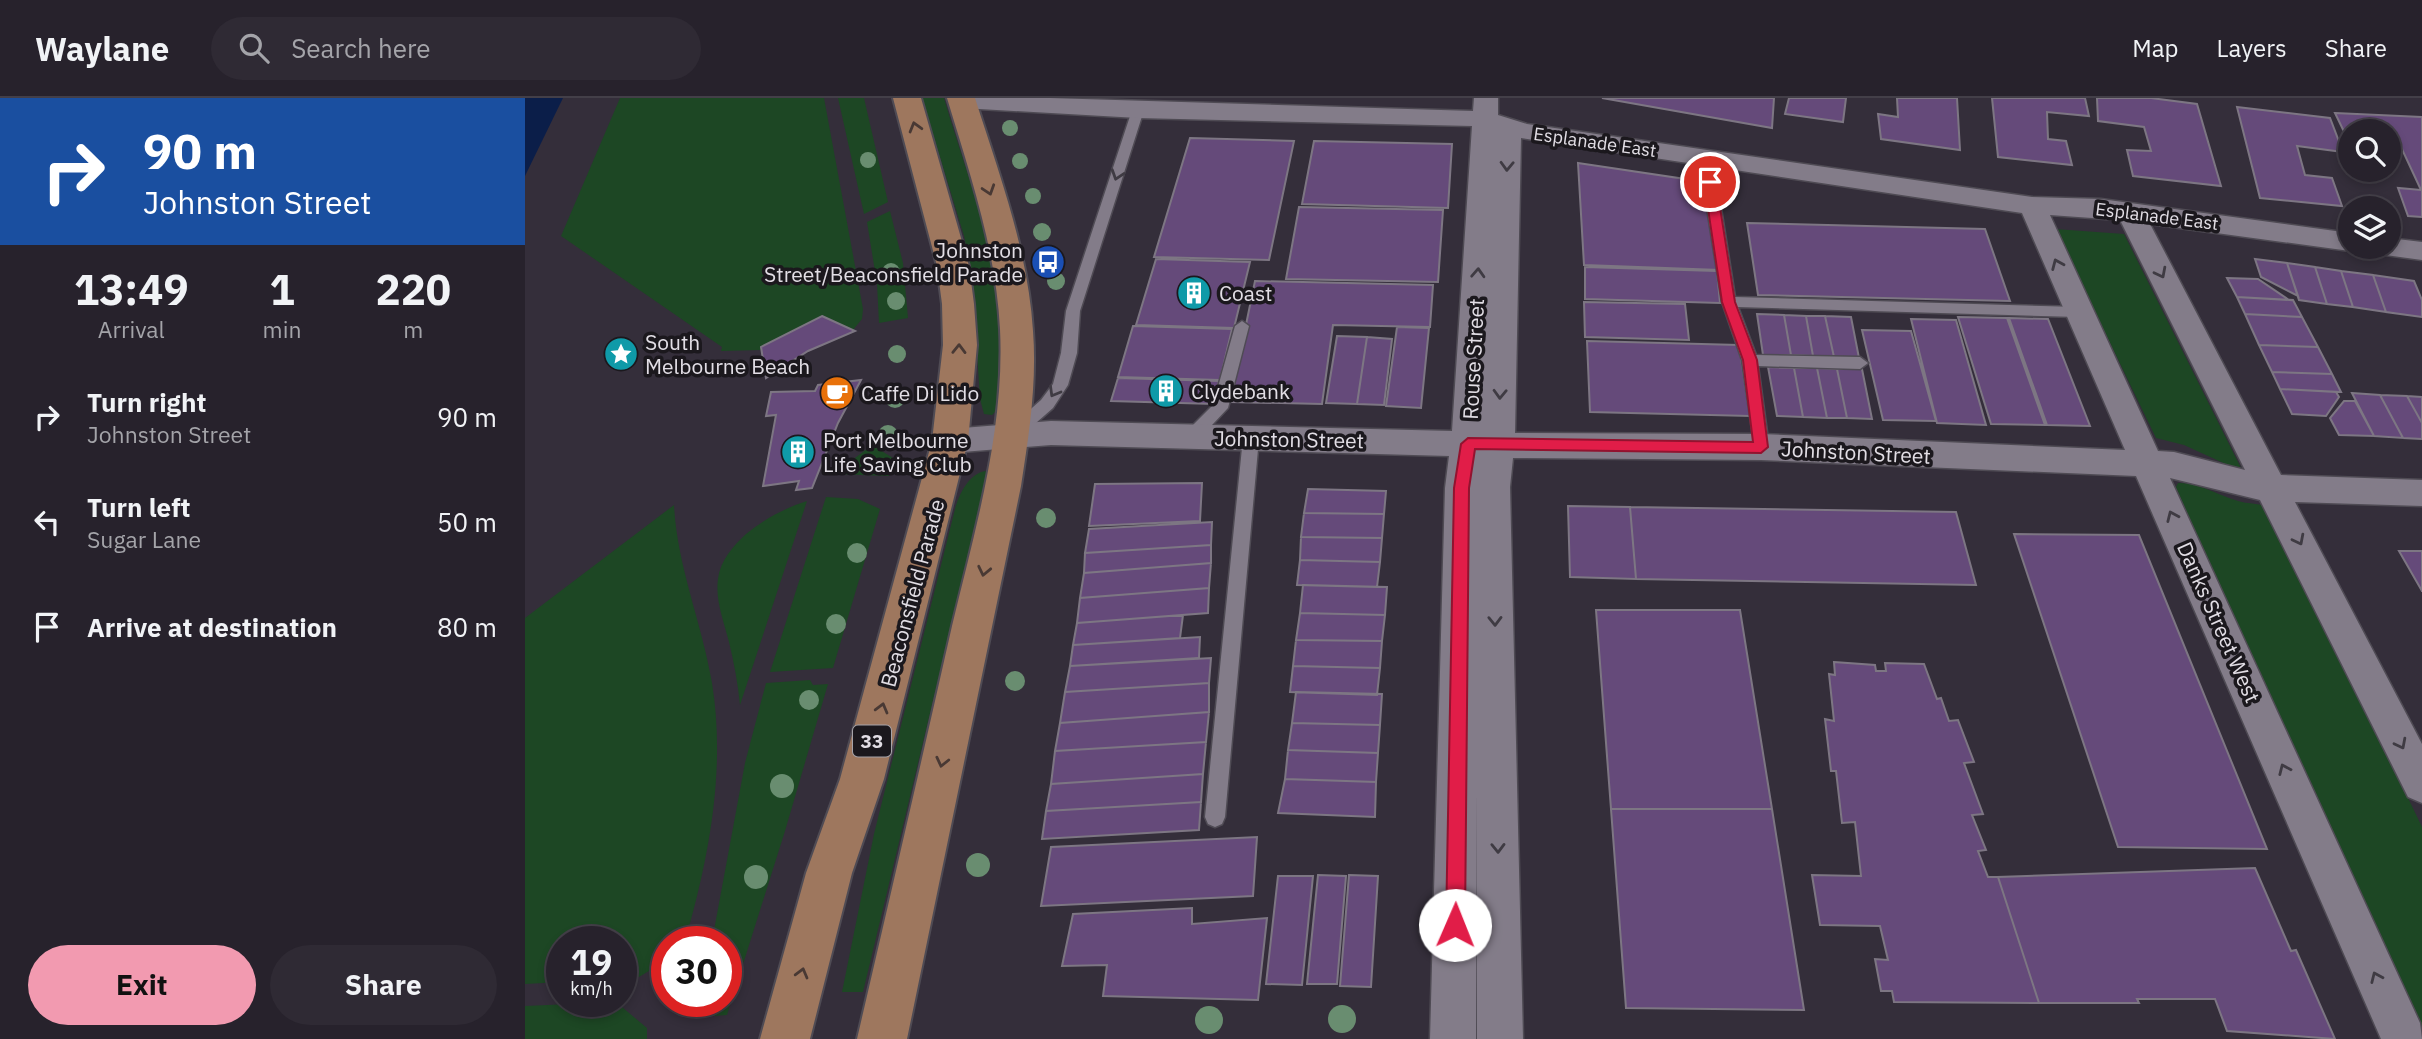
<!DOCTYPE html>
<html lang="en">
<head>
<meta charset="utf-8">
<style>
	:root { --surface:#27222c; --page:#2f2a34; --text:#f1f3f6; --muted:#a4a4a9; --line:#433f48; --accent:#f29ab0 }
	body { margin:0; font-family:"IBM Plex Sans",sans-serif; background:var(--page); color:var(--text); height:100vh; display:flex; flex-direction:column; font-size:26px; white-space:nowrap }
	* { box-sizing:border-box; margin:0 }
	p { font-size:23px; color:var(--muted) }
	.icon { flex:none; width:38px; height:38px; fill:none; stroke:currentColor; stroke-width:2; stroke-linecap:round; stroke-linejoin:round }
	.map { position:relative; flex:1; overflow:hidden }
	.drawer { display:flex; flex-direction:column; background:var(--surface); width:525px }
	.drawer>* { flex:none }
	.guide { background:#1a4fa0; color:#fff; overflow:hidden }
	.tools { position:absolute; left:1813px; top:21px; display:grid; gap:14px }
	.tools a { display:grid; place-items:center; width:63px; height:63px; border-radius:50%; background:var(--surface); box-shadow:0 4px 10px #0003,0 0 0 2px var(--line); font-size:35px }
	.speed { position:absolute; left:21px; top:828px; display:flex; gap:14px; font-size:35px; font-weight:700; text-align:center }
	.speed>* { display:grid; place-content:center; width:91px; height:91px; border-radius:50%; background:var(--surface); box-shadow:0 4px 10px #0003,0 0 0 2px var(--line); line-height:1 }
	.speed small { font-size:18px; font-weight:400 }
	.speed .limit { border:10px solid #d22; background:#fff; color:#111 }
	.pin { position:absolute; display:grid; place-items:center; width:60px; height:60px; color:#fff; margin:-30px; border:4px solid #fff; border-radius:50%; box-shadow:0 2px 7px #0007 }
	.me { position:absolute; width:77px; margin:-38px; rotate:1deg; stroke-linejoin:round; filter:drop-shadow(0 0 5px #0008) }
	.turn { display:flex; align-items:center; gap:24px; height:147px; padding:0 28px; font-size:32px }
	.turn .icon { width:91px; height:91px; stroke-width:2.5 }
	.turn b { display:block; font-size:49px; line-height:60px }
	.eta { display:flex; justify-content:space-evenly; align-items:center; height:119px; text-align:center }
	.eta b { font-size:42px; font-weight:700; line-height:49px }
	.cta { display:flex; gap:14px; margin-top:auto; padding:14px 28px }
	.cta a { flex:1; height:80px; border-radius:42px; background:var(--accent); color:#111; font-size:28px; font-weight:700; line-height:80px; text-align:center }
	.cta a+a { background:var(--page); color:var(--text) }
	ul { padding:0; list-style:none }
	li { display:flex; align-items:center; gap:21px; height:105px; padding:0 28px }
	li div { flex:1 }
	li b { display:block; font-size:26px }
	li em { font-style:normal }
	header { display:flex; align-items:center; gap:42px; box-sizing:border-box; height:98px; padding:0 35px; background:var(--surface); border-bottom:2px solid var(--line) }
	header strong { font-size:33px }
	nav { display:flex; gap:38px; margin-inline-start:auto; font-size:24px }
	.search { width:490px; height:63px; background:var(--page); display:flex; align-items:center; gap:18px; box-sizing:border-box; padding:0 24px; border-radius:38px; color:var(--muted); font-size:26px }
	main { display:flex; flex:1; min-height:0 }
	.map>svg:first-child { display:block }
	.green { fill:#1d4724 }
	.water { fill:#0b1e49 }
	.building { fill:#654a7a; stroke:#7d7683; stroke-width:2 }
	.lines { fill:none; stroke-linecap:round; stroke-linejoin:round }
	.lane-casing { stroke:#4f4b54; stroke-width:3 }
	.street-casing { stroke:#4f4b54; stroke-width:3 }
	.primary-casing { stroke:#4f4b54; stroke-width:4 }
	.lane { fill:#837c89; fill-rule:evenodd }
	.street { fill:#837c89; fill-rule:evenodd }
	.primary { fill:#9e775e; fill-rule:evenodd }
	.tree { fill:#698d70 }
	.oneway { stroke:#493934 }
	.oneway2 { stroke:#3f3b43 }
	.route { fill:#e11d48; stroke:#92132f; stroke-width:2 }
	.labels { text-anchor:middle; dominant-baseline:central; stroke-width:7; stroke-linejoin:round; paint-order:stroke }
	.far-street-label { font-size:18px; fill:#e2dee5; stroke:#1b181d }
	.shield { fill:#1b181d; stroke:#a6a3a9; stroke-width:2 }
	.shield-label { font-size:19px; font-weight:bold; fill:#e2dee5 }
	.poi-label { font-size:21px; fill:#e2dee5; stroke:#1b181d; text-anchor:start }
	.street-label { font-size:21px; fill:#e2dee5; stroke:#1b181d }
</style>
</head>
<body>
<header>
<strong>Waylane</strong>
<div class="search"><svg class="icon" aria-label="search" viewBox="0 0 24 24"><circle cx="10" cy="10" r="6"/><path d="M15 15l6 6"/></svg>Search here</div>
<nav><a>Map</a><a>Layers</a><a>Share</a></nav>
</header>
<main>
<section class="drawer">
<div class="guide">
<div class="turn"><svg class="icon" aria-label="right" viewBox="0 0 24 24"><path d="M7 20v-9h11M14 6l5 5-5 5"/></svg><div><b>90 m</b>Johnston Street</div></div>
</div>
<div class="eta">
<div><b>13:49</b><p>Arrival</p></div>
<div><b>1</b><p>min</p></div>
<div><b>220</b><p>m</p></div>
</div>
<ul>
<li><svg class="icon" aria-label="right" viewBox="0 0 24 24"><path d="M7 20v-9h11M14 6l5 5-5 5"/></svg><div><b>Turn right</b><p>Johnston Street</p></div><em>90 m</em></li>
<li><svg class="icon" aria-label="left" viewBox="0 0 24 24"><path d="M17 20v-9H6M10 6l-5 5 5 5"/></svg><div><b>Turn left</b><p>Sugar Lane</p></div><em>50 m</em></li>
<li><svg class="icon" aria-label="arrive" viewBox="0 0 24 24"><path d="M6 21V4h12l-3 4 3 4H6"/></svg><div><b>Arrive at destination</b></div><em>80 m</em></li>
</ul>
<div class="cta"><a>Exit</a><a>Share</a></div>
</section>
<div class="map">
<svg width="1897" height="941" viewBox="0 0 1897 941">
	<rect width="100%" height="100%" fill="#342e3a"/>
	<!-- green -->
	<path class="green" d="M95 0H299L338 211 337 221 328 232 297 218 236 249V252L196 253 197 249 36 138Z
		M313 0H339L363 104 339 116Z
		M397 0H419C439 69 467 137 474 209 478 243 475 277 473 311L467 317 459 316 455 301 447 176 439 138Z
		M365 113 378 165 383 220 354 225 352 186 342 124Z
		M1530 131 1599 136 1718 374 1659 347 1631 340Z
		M347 347 368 360 364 378 309 376Z
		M461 373 462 378 338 894H317L349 736 430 411C434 396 444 375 461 373Z
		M1653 385C1674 384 1696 399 1717 404 1726 406 1735 405 1744 410L1897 729V941H1891L1651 389Z
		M301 399 333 401 355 411 308 570 245 574Z
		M282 403 215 607C213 586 209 565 204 544 199 524 190 502 193 481 195 463 208 448 221 436 239 421 260 410 282 403Z
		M149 407C152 468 177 525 187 585 201 671 184 760 160 843L142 844V862L114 879 96 882V844H37V884L0 886V520Z
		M285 582 288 587 303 586 260 733 202 917 163 920 168 903H201V844L187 843 220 665 241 585Z
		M91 904 122 930V941H0V908Z"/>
	<!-- water -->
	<path class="water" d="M0 0H38L0 78Z"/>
	<!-- building -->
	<path class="building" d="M1077 0H1249L1247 30Z
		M1264 0H1321L1318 24 1260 16Z
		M1372 0H1432L1435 52 1356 41 1353 16 1373 19Z
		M1467 0H1560L1564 18 1522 14 1523 41 1541 43 1547 67 1473 59Z
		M1572 0H1626L1672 6 1696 88 1608 78 1602 52 1626 53 1619 29 1573 23Z
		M1712 9 1805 20 1818 54 1772 48 1780 77 1807 80 1817 108 1735 100Z
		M1810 15 1897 19V119L1883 118 1873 90 1896 92 1876 49H1864V33H1825V46Z
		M665 40 769 43 744 162 629 159Z
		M789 43 927 46 923 110 777 106Z
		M1053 65 1180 84 1195 172 1059 167Z
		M774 109 918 112 913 184 761 181Z
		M1222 125 1460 131 1485 203 1233 197Z
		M631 161 725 164 709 230 611 227Z
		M1730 161 1762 165 1773 198 1736 179Z
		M1762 165 1790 169 1802 206 1774 202Z
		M1060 169 1192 173 1195 205 1060 201Z
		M1790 169 1816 173 1828 209 1802 206Z
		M1816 173 1848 177 1861 214 1828 209Z
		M1848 177 1889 183 1897 202V219L1861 214Z
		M1702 180 1733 181 1764 202 1712 199Z
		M730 183 908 187 905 229 808 227 797 306 705 304Z
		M1712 199 1768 202 1777 219 1720 216Z
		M1059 204 1160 206 1164 242 1060 239Z
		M1232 216 1259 217 1266 257H1238Z
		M1720 216 1777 219 1793 249 1734 247Z
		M1259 217 1281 218 1288 258 1266 257Z
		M297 218 330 233 283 253 241 280 236 249Z
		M1281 218H1300L1309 259 1288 258Z
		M1300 218 1326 219 1334 260 1309 259Z
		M1433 219 1482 220 1520 327 1466 326Z
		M1484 220 1523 221 1565 328 1522 327Z
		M1386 221 1431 222 1461 327 1412 325Z
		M608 228 707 231 695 282 593 279Z
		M872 229 904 230 896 310 861 308Z
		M1337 232 1386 233 1411 323 1358 322Z
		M812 238 842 239 832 306 801 305Z
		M842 239 867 241 859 307 832 306Z
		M1062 243 1214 247 1225 318 1065 314Z
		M1734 247 1793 249 1807 276 1747 274Z
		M1243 269 1269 270 1278 319 1252 318Z
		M1269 270H1292L1302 320 1278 319Z
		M1292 270 1312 271 1322 320H1302Z
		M1312 271H1337L1347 321 1322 320Z
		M1747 274 1807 276 1816 294 1755 291Z
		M593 280 694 283 689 306 586 303Z
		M336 282 313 325 287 390 271 392 274 383 238 388 251 317 241 318 246 294 290 293 293 287Z
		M1755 291 1811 294 1814 299 1801 318 1767 316Z
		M1827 295 1855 297 1878 340 1849 338Z
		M1855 297 1882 298 1897 325V341L1878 340Z
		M1882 298 1897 299V325Z
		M1819 303H1830L1849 338 1814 337 1805 320Z
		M677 385 675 423 564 428 570 386Z
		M783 391 861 393 859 416 779 415Z
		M1043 408 1105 409 1111 481 1045 479Z
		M1105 409 1431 414 1451 487 1111 481Z
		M779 415 859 416 857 440 776 439Z
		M687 424 686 447 560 455 564 431Z
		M1489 436 1614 437 1742 751 1593 749Z
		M776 439 857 440 855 464 775 462Z
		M686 447V465L559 475 560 455Z
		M1874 453H1897V494V493Z
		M775 462 855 464 852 489 772 487Z
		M686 465 684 490 555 500 559 475Z
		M778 487 862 489 860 517 775 515Z
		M684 490 683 515 552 525 555 500Z
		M1071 512H1215L1247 711H1086Z
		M775 515 860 517 857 543 771 542Z
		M658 517 655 540 548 547 552 525Z
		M675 539 674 560 545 568 548 547Z
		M771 542 857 543 855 570 768 568Z
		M686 560 684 585 540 594 545 568Z
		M1309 564 1350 567 1351 573H1361L1360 565 1399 566 1412 601 1416 600 1424 623 1433 622 1449 664 1439 665 1458 716 1447 717 1461 752 1453 753 1463 779H1473L1514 905 1369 904 1367 893H1356L1350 861 1363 862 1355 828 1295 827 1287 777 1336 778 1330 724 1317 725 1311 673H1306L1300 621 1309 623 1304 576 1310 577Z
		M768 568 855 570 852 597 765 594Z
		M684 585V614L535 625 540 594Z
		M771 594 857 596 855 627 767 625Z
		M684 614 681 644 530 653 535 625Z
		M767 625 855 627 853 655 763 652Z
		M681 644 678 676 526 686 530 653Z
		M763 652 853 655 851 684 760 681Z
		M678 676 676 704 521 713 526 686Z
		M760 681 851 684 850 719 753 715Z
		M676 704 674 732 517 741 521 713Z
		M1086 711H1247L1279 912 1101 910Z
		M732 739 728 798 516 808 526 749Z
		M1730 770 1766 853 1771 852 1810 941 1702 933 1690 901H1612L1614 905H1514L1473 779Z
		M793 777 821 778 812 886H782Z
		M824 777 853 778 846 889 815 888Z
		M753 778H788L777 887 741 886Z
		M667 810V826L742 820 733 902 578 898 582 867 537 868 548 816Z"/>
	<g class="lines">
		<!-- lane casing -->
		<g class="lane-casing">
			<path id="lane" d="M613 8 619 12 555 213 552 255 543 287 528 310 495 339H483L481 335 483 331 516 302 528 286 536 255 541 213 607 12Z
				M1181 56 1188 60 1210 199 1553 209 1560 214 1553 219 1213 209 1231 257 1335 259 1343 265 1335 271 1233 268 1244 349 1242 353H1230L1217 262 1197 204 1174 60Z
				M717 223 724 228 703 310 672 343H660L658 339 660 335 688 307 710 228Z
				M726 334 734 340 700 719 697 726 690 729 683 726 680 719 718 340Z"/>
		</g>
		<!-- street casing -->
		<g class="street-casing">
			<path id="street" d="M427 0H525L948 13 949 0H973V17L1002 26 1507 99 1576 101 1825 135V149H1836L1825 153 1625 126 1756 377 1897 382V408L1770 404 1897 646V705L1883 699 1735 402 1645 380 1895 925 1897 941H1856L1611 378 1236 362 988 360 985 389 998 941H952V693L951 941H905L920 390 924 358 526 347 425 355 414 352 409 343 414 334 425 331 526 323 927 333 947 28 613 20 437 10 428 8 425 3ZM996 40 1497 115 1600 352 1236 336 990 335ZM1525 117 1595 122 1720 372 1649 354 1633 353Z
				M1864 140 1897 144V162L1853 156 1849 149H1864Z"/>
		</g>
		<!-- primary casing -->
		<g class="primary-casing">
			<path id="primary" d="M368 0H396L444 168 449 206 452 247 443 343 359 681 327 775 285 941H235L281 775 315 681 407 343 418 247 417 206 412 168Z
				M422 0H450C474 76 503 152 508 233 512 285 504 337 496 388L382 941H332C364 803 396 666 427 528 450 432 480 331 475 231 471 152 445 76 422 0Z"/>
		</g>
		<!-- lane -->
		<use href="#lane" class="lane"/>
		<!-- street -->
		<use href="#street" class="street"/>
		<!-- primary -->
		<use href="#primary" class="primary"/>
	</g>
	<!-- trees -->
	<g class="tree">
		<circle cx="485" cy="30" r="8"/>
		<circle cx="343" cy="62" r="8"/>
		<circle cx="495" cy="63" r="8"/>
		<circle cx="508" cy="98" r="8"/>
		<circle cx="517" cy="134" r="9"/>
		<circle cx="366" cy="174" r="9"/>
		<circle cx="531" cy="183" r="9"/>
		<circle cx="371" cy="203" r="9"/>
		<circle cx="372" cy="256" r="9"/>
		<circle cx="370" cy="300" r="10"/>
		<circle cx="363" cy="337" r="10"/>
		<circle cx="521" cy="420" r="10"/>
		<circle cx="332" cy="455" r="10"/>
		<circle cx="311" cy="526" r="10"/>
		<circle cx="490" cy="583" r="10"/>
		<circle cx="284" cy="602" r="10"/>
		<circle cx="257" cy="688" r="12"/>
		<circle cx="453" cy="767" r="12"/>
		<circle cx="231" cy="779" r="12"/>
		<circle cx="817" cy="921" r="14"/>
		<circle cx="684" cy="922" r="14"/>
	</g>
	<!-- one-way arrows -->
	<defs><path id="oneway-chevron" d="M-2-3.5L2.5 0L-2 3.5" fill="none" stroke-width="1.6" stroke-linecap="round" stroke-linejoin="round" transform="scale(1.75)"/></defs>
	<g class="oneway">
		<use href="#oneway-chevron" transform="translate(390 29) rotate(-106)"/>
		<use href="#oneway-chevron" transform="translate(464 92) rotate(72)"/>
		<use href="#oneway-chevron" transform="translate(434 251) rotate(-89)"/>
		<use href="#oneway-chevron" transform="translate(459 473) rotate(102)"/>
		<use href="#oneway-chevron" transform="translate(357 610) rotate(-75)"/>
		<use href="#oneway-chevron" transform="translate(417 664) rotate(103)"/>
		<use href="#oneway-chevron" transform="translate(277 875) rotate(-75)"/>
	</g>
	<g class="oneway2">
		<use href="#oneway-chevron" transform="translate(982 68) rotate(92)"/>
		<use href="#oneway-chevron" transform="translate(592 77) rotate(108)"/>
		<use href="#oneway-chevron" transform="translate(1532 166) rotate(-113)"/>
		<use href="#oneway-chevron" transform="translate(953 175) rotate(-87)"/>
		<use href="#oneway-chevron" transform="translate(1636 175) rotate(63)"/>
		<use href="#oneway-chevron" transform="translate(529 294) rotate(120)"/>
		<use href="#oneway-chevron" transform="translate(975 296) rotate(92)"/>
		<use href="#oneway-chevron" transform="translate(1647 418) rotate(-114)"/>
		<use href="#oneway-chevron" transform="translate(1774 442) rotate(63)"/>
		<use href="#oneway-chevron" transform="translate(970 523) rotate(89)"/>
		<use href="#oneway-chevron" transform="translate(1876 646) rotate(63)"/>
		<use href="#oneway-chevron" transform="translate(1759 671) rotate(-114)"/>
		<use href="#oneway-chevron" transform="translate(973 750) rotate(89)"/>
		<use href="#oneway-chevron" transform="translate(1851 879) rotate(-114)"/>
	</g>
	<!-- route -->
	<path class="route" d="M1185 80 1191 84 1210 204 1232 262 1243 349 1236 355 950 351 944 390 940 827 937 834 930 837 923 834 921 827 929 390 936 346 943 340 1228 344 1218 262 1197 204 1179 84Z"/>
	<!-- icons -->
	<defs>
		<g id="bus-disc" transform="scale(1.75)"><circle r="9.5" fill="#1a4fb4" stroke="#1b181d"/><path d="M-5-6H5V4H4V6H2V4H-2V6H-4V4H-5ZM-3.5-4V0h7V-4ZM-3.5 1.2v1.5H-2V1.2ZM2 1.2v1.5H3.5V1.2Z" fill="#fff"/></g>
		<g id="building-disc" transform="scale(1.75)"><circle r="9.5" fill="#0f9aa8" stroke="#1b181d"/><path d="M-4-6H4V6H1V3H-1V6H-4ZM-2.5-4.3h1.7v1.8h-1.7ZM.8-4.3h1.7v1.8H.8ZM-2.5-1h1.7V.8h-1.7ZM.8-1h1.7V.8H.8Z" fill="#fff"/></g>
		<g id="sight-disc" transform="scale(1.75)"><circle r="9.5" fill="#0f9aa8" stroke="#1b181d"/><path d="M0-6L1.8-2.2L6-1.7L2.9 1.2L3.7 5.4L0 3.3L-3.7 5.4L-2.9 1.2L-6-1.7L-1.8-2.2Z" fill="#fff"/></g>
		<g id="cafe-disc" transform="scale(1.75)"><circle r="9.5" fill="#e8710a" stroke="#1b181d"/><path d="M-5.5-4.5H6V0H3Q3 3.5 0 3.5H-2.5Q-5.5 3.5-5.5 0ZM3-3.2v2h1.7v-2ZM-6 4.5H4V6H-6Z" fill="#fff"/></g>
	</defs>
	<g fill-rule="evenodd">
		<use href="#bus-disc" x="523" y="164"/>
		<use href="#building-disc" x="669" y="195"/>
		<use href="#sight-disc" x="96" y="256"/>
		<use href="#building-disc" x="641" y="293"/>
		<use href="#cafe-disc" x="312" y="295"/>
		<use href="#building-disc" x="273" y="354"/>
	</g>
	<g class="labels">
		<!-- far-street labels -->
		<g class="far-street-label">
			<text transform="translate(1070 44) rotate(8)">Esplanade East</text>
			<text transform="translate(1632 118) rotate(7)">Esplanade East</text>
		</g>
		<!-- shield labels -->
		<rect class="shield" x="328" y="627.5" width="38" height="31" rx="5"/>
		<g class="shield-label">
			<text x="347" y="643">33</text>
		</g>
		<!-- poi labels -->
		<g class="poi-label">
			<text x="498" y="152" text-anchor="end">Johnston<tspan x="498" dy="24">Street/Beaconsfield Parade</tspan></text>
			<text x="694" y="195">Coast</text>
			<text x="120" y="244">South<tspan x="120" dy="24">Melbourne Beach</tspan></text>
			<text x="666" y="293">Clydebank</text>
			<text x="336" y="295">Caffe Di Lido</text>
			<text x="298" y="342">Port Melbourne<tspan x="298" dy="24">Life Saving Club</tspan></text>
		</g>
		<!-- street labels -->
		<g class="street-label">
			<text transform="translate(948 261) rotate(-87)">Rouse Street</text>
			<text transform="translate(764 341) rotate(1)">Johnston Street</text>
			<text transform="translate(1331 354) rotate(3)">Johnston Street</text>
			<text transform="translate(387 495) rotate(-75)">Beaconsfield Parade</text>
			<text transform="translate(1694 524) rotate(66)">Danks Street West</text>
		</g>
	</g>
</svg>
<div class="tools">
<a><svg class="icon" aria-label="search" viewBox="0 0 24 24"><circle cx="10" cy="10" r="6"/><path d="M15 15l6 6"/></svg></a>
<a><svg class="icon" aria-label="layers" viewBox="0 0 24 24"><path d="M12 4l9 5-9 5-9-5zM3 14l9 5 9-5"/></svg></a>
</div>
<div class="speed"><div>19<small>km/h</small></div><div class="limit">30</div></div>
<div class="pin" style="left:1185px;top:84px;background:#d93025"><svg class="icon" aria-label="arrive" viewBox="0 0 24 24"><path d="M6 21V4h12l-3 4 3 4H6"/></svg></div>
<svg class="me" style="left:930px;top:827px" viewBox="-20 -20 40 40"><circle r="19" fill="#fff"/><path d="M0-13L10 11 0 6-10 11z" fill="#e11d48"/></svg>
</div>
</main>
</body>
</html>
